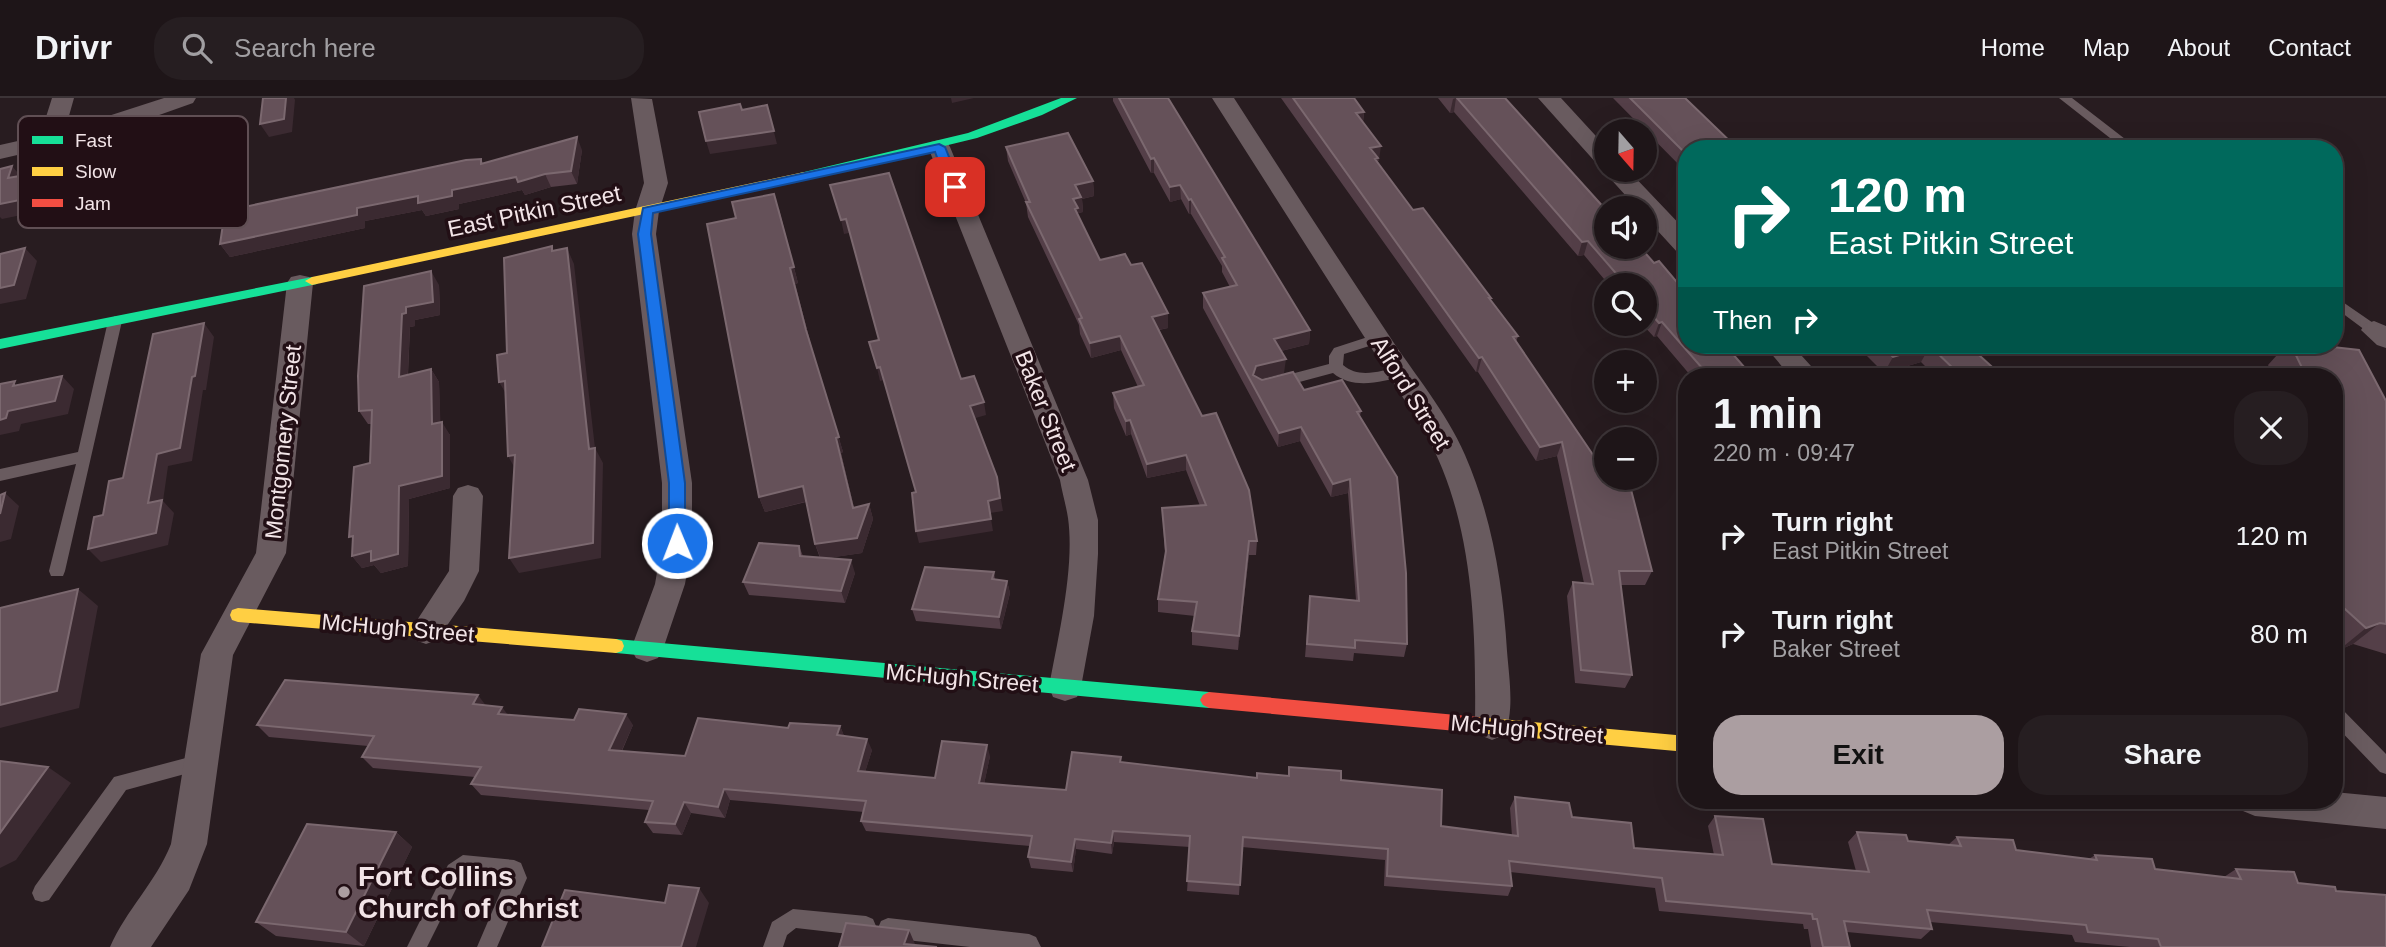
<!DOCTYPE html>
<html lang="en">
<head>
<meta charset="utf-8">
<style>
	:root { --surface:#1e1518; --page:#261e21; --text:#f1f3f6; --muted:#a19fa2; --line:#3c3437; --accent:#ab9ea1 }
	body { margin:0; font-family:Helvetica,sans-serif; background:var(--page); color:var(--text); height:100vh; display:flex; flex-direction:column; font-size:26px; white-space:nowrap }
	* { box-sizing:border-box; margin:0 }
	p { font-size:23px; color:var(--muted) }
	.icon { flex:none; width:38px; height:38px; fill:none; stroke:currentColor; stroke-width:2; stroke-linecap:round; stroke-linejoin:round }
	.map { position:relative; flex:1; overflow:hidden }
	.drawer { position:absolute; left:1678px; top:270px; width:665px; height:441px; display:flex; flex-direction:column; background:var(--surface); border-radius:28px; box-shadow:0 7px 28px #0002,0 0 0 2px var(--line) }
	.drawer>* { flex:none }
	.banner { position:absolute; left:1678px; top:42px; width:665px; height:214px; border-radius:28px; box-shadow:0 7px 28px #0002,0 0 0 2px var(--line); background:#00695c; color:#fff; overflow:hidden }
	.needle { width:46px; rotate:160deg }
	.controls { position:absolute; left:1594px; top:21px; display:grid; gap:14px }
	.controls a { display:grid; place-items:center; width:63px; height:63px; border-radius:50%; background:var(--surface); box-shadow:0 7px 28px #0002,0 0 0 2px var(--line); font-size:35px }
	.pin { position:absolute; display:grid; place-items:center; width:60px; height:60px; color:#fff; margin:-30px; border-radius:14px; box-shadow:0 4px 10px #0006 }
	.me { position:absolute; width:77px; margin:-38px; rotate:359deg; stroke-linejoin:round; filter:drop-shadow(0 0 5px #0008) }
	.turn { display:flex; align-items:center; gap:24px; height:147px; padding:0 35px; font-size:32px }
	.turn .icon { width:91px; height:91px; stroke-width:2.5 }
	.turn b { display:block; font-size:49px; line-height:60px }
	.then { display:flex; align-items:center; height:66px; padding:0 35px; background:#0003; gap:14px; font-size:26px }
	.round { display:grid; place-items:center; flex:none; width:74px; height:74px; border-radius:28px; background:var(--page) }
	.overview { display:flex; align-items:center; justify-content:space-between; height:119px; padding:0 35px }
	h1 { font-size:42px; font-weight:700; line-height:52px }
	.button { display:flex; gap:14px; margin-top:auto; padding:14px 35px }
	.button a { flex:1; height:80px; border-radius:28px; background:var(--accent); color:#111; font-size:28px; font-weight:700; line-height:80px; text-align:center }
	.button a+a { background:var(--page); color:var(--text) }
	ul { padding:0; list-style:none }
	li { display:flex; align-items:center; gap:21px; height:98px; padding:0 35px }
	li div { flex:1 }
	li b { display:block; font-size:26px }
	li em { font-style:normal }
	header { display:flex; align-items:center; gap:42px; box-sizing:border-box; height:98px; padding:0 35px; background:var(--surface); border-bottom:2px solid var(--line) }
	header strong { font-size:33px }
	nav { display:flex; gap:38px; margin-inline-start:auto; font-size:24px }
	.search { width:490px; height:63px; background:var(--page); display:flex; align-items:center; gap:18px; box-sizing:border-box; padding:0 24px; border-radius:28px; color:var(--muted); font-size:26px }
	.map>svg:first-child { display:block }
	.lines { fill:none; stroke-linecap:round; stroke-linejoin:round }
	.lane { fill:#695b5f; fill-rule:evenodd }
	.street { fill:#695b5f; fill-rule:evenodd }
	.fast { fill:#16e098; fill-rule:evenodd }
	.slow { fill:#ffcf43; fill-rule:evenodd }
	.jam { fill:#f24e42; fill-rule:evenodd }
	.wall { fill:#543f48 }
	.shaded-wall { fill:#3b2a31 }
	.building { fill:#655159; stroke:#7b686f; stroke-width:2 }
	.route { fill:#1a73e8; stroke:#114b97; stroke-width:2 }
	.poi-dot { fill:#ab9ea1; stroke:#220f15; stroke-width:2.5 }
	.labels { text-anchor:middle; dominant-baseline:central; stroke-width:7; stroke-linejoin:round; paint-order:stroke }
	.street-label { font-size:23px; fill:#f2e4e7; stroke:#220f15 }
	.near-poi-label { font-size:28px; font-weight:bold; fill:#f2e4e7; stroke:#220f15; text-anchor:start }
	.key { fill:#220f15; stroke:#604f54; stroke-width:2 }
	.key-label { font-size:19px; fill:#f2e4e7 }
</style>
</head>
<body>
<header>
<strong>Drivr</strong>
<div class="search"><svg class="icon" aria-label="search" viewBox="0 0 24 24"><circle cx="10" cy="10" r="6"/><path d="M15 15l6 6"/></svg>Search here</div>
<nav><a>Home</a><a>Map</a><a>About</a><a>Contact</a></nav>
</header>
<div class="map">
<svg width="2386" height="849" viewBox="0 0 2386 849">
	<rect width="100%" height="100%" fill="#281c20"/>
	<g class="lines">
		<!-- lane -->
		<path class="lane" d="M2059 0H2072L2138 51H2124Z
			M2334 198 2379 229 2381 232 2379 235H2369L2334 209Z
			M115 218 122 223 65 473 63 478H51L49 473 76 366 0 383V371L78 354 108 223Z
			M1377 236 1382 238 1384 241 1382 244 1344 256 1343 267C1359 281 1380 273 1399 269L1404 270 1406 274 1404 278C1381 284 1353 292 1333 275L1277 290 1270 285 1272 281 1329 266V258L1334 250Z
			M2334 607 2340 609 2386 656V676L2380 674 2334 626Z
			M201 656 207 658 210 664 207 670 126 692 49 802 42 804 35 802 32 795 35 788 114 679Z
			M463 757 514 762 521 765 527 780 497 849H477L507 779 466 775 462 779 427 849H407L448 767Z
			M793 811 866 818 873 821 876 828 873 835 866 838 796 830 787 837 783 849H763L772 824Z
			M888 820 1029 836 1036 839 1041 849H970L888 840 881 837 878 830 881 823Z"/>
		<!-- street -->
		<path class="street" d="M52 0H74L65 32 164 0H196L193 5 100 38 0 61V47L40 38Z
			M631 0 652 1 668 85 659 113 656 136 692 385V445L685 486 663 551 658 560 647 564 636 560 631 551 655 486 662 445V385L632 136 635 113 644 85Z
			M1212 0H1234C1285 79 1336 158 1388 236 1414 276 1446 313 1465 357 1492 419 1503 487 1507 553 1509 579 1515 614 1504 637L1492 642 1480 637 1475 627C1476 528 1474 419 1423 331Z
			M1538 0H1561L1606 49V72H1628L1687 134V157L1678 155 1645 119V110H1637L1607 77 1603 72 1606 69 1598 67Z
			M939 42 947 44 950 49 1088 382 1098 422V456L1094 518 1081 589 1077 599 1065 603 1053 599 1049 589C1058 539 1075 470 1068 420 1066 407 1062 394 1060 382L928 49 931 44Z
			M300 177 309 179 313 185 286 455 233 557 207 746 189 792 151 849H110C126 812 156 784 171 746L201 556 256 455 287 185 291 179Z
			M2374 223 2386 228V250L2377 247 2361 232 2365 226Z
			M1764 247H1792L1820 278H1790Z
			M468 387 478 390 483 398 479 473 464 503 437 542 426 546 415 542 410 533 449 473 453 398 458 390Z
			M2334 694 2386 699V731L2255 718 2243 713 2238 702H2334Z"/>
		<!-- fast -->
		<path class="fast" d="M1061 0H1077L1042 17 977 40 804 82 798 78 800 75 968 35Z
			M312 179 319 183 317 186 0 251V241Z
			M616 541 1209 594 1215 597 1218 602 1215 607 1209 610 616 555 610 553 608 548 610 543Z"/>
		<!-- slow -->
		<path class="slow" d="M804 74 808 75V81L312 187 305 183 312 179Z
			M238 510 616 541 622 543 624 548 622 553 616 555 238 524 232 522 230 517 232 512Z
			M1478 619 1687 638V654L1478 635 1472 632 1469 627 1472 622Z"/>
		<!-- jam -->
		<path class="jam" d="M1209 594 1478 619 1484 622 1487 627 1484 632 1478 635 1209 610 1203 607 1200 602 1203 597Z"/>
	</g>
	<!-- wall -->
	<path class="wall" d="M1113 0H1168L1310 232 1309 246 1281 253 1284 275 1260 281 1304 292 1361 313 1360 318 1407 546 1404 559 1354 555 1353 563 1305 559 1310 498 1356 502 1348 395 1331 399 1300 343 1278 349 1203 210V195L1230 189 1222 174V168L1191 116H1189L1181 101 1170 104 1154 75H1151L1113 3Z
		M1281 0H1354L1364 14 1363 25 1379 62 1377 64 1413 112 1491 200 1490 202 1518 238 1516 244 1652 473 1645 487H1620L1632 577 1625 590 1575 585 1567 498 1573 484 1584 485 1557 358 1536 363 1478 274H1476Z
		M1438 0H1505L1606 112V149H1640L1654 165 1659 163 1687 196V247H1725L1752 278H1691L1657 238 1654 239 1642 226H1645V187H1609L1584 157 1578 158 1454 14 1450 15Z
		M1613 0H1685L1687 75Z
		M1006 49 1093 83 1094 98 1082 101 1083 114 1078 115V118L1100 162 1168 230 1159 232 1257 443 1256 457H1249L1238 552 1192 547V533L1195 518 1158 514V501L1165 456 1162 410 1200 408 1186 372 1147 380 1131 336 1126 338 1114 310 1113 295 1138 289 1121 252 1091 260 1080 236 1079 227 1028 119 1026 105 1008 63Z
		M582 52 577 86 551 89 525 97 522 92 459 106V111L426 118 422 112 365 123V130L230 159 220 146 481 61 483 65Z
		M779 111 798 185 795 186 811 247 843 354 841 355 854 410 869 406 873 421 862 455 827 460 855 475 845 505 749 497 743 484 799 448 803 458 820 460 815 446 806 404 765 414 759 399 736 120Z
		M439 187 440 217 415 222V228L410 229 408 277 431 271 439 284 440 325 450 337V390L409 401 408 468 381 475 374 467 362 470 352 458 370 365 372 326H368L359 313 358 278Z
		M1856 247H1968L2002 278H1935L1921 264 1884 275Z
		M2286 247H2315L2386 303V556L2353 546 2339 552 2334 548V278H2273L2268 267Z
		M994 474 995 482 1007 483 1010 495 1001 531 916 523 912 511Z
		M486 607 508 617 633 627 622 653 685 658 788 630 840 628 844 638 872 652 865 674 935 680 990 658 984 686 1066 692 1121 664 1257 680 1288 678 1289 669 1341 682 1441 728 1512 738 1510 710 1515 699 1572 719 1634 750 1714 757 1708 728 1715 718 1772 766 1856 773 1848 744 1857 734 1908 743 1948 747 1957 739 2016 752 2089 761 2095 757 2155 771 2224 779 2236 771 2336 793 2386 849H2130L2075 844 2072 837 1930 824 1932 831 1921 841 1847 834 1850 849H1811L1808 831H1804L1803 826 1659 813 1655 790 1510 774 1512 788 1508 798 1384 788 1385 762 1242 749 1239 797 1187 793 1190 749 1114 744 1112 756 1076 751 1073 774 1031 770 1028 759 1030 748 866 733 861 723 864 714 730 702 725 720 691 715 682 737 653 735 645 724 649 712 481 697 471 686 475 679 373 670 362 659 368 648 269 639 257 627Z
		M396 734 412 749 364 848 276 838 256 824Z"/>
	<!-- shaded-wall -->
	<path class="shaded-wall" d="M286 0H294L295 2 292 34 269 39 260 26Z
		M951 0H974L952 5Z
		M1456 0 1454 14 1450 15 1453 1Z
		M767 7 777 46 710 56 706 43Z
		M1364 14 1362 28 1356 15Z
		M177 32 190 51 185 78 158 83 157 89 129 95 126 91 80 100 65 81Z
		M577 39 582 52 577 86 571 73Z
		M1381 48 1379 62 1377 63 1376 75 1370 50Z
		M1154 60V75H1151V61Z
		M12 68 23 81 8 80Z
		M37 75 48 88 41 113 2 121 0 119V106Z
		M545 76 551 89 525 97 522 92 459 106V111L426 118 422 112 365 123V130L230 159 220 146 357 110 452 92 516 79Z
		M1093 83 1094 98 1082 101 1083 114 1078 115 1079 125 1076 126 1073 101 1075 87Z
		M1180 87 1181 101 1170 104V89Z
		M774 96 798 185 795 186 811 247 843 354 841 355 858 426 853 410 836 340 806 232 790 170Z
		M1191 101V116H1189V102Z
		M846 121 849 135 844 136 841 122Z
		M1588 143 1584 157 1578 158 1582 144Z
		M25 150 37 163 26 201 0 206V190Z
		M567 150 574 166 595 350 603 365 601 460 519 475 509 460 589 351Z
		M431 173 439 187 440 217 415 222V228L410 229 407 292 399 279 402 216Z
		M1168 215V230L1152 233V219Z
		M1662 224 1657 238 1654 239 1659 225Z
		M204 225 214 239 206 292H203L192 363 168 368 163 403 174 415 168 447 101 464 88 451 148 405 157 356Z
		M1310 232 1309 246 1273 255 1274 241Z
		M1120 238 1121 252 1091 260 1090 245Z
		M1930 248 1921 264 1884 275 1893 259Z
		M1482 259 1478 274H1476L1479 260Z
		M1286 261 1284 275 1255 282 1253 277 1256 268Z
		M880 269 884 282 880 283 877 270Z
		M431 271 439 284 441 339 432 326Z
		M62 278 74 291 68 316 21 326 19 333 0 337V322L8 313Z
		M505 283 508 299 499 284Z
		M984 304 986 317 972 321 970 308Z
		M1130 322 1131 336 1126 338V323Z
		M442 324 450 337V390L409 401 408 468 381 475 374 467 362 470 352 458 371 453 399 388Z
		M1301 329 1300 343 1278 349 1279 335Z
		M1562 344 1557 358 1536 363 1540 349Z
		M515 357 517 374 508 358Z
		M1186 357V372L1147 380V366Z
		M997 379 1003 413 990 415 993 433 919 445 916 433 988 403Z
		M1350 381 1348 395 1331 399 1333 386Z
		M803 388 808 403 765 414 759 399Z
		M5 395 19 408 11 441 0 444V416Z
		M869 406 873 421 862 455 821 461 815 446Z
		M1249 443V457L1238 552 1239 538Z
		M851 462 855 475 845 505 841 493Z
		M1007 483 1010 495 1001 531 999 519Z
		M78 491 98 508 79 610 0 630V607Z
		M2380 525 2353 546 2339 552 2366 530Z
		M478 597 487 609 473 606Z
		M502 609 511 621 498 616Z
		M626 616 633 627 617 663 609 652Z
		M840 628 845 640 837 637Z
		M867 641 872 652 862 684 858 673Z
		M987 647 990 658 982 696 979 685Z
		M48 669 71 685 16 762 0 770V735Z
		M724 691 730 702 725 720 718 709Z
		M684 704 691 715 682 737 675 726Z
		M1113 733 1114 744 1112 756 1111 745Z
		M396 734 412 749 364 848 346 834Z
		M1075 741 1076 751 1073 774 1071 764Z
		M699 790 709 805 696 849H681Z
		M909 832 915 846 914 849 904 846Z"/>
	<!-- building -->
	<path class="building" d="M263 0H286L284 21 260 26Z
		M1119 0H1168L1310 232 1274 241 1286 261 1256 268 1253 277 1262 282 1293 274 1304 292 1342 282 1361 313 1357 314 1397 379 1406 475 1407 546 1355 542V550L1307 546 1310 498 1359 503 1350 381 1333 386 1301 329 1279 335 1203 195 1237 187 1222 160 1225 159 1191 101 1189 102 1180 87 1170 89 1154 60 1151 61Z
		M1293 0H1354L1364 14 1356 15 1381 48 1370 50 1378 60 1375 61 1413 112 1423 110 1491 200H1489L1518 238 1513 239 1606 376V380H1628L1652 473H1619L1632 577 1581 572 1573 484 1593 486 1562 344 1540 349 1482 259 1479 260Z
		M1457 0H1505L1606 112V149H1640L1654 165 1659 163 1687 196V247H1725L1752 278H1709L1662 224 1659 225 1645 209V187H1626L1588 143 1582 144Z
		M1630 0H1685L1738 51H1687V57Z
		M740 6 742 12 767 7 774 33 706 43 699 14Z
		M1068 35 1093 83 1075 87 1081 99 1073 101 1078 110 1075 111 1100 162 1125 156 1131 167 1142 165 1168 215 1152 219 1202 318 1216 315 1249 392 1257 443H1249L1239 538 1192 533 1197 504 1158 501 1166 453 1162 410 1206 407 1186 357 1147 366 1130 322 1126 323 1113 295 1144 287 1120 238 1090 245 1079 221 1082 220 1026 104H1030L1006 49Z
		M577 39 571 73 545 76 518 84 516 79 452 92V98L418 105V98L357 110V117L220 146 225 113 466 62 481 61V66Z
		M12 68 8 80 37 75 30 100 0 106V71Z
		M889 75 961 281 974 278 984 304 970 308 997 379 1000 400 988 403 991 421 916 433 912 395 916 394 880 269 877 270 869 244 879 242 846 121 841 122 830 87Z
		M774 96 794 169 790 170 806 232 839 339 836 340 853 410 869 406 857 440 815 446 803 388 759 399 707 126 736 120 732 104Z
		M552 148V153L567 150 589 351 595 350 593 445 509 460 515 357 508 358 505 283 499 284 497 257 507 255 504 160Z
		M25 150 14 187 0 190V156Z
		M431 173 433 204 406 209V215L402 216 399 279 431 271 432 326 442 324V378L399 388 398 456 371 463V453L352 458 353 438 349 439 354 369 370 365 372 312 359 313 358 278 364 188Z
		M204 225 195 278 192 279 180 350 157 356 148 405 162 402 156 435 88 451 94 419 103 417 109 383 123 380 153 236Z
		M1880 247H1968L2002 278H1961L1930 248 1893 259Z
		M2291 247H2315L2359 252 2386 303V526L2380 525 2366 530 2334 501V443H2337L2334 441V344L2339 345 2334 336V278H2306Z
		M62 278 55 303 8 313 6 320 0 322V286L15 283 13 288Z
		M5 395 0 416V397Z
		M759 445 799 448 800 458 851 462 841 493 743 484Z
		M925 469 994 474 992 481 1007 483 999 519 912 511Z
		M78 491 57 593 0 607V510Z
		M285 582 478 597 473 606 502 609 498 616 574 622 579 611 626 616 609 652 685 658 698 620 788 630 790 625 840 628 837 637 867 641 858 673 935 680 942 643 987 647 979 685 1066 692 1072 654 1121 659 1120 664 1257 680V675L1289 678V669L1341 673V682L1442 692 1441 728 1518 738 1515 699 1569 705 1572 719 1631 725 1634 750 1723 757 1715 718 1763 721 1772 766 1869 774 1857 734 1906 737 1908 743 1961 748 1957 739 2013 742 2016 752 2097 762 2095 757 2152 761 2155 771 2241 781 2236 771 2294 774 2298 785 2335 789 2336 793 2386 797V849H2161L2158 841 2088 834 2086 827 1927 812 1932 831 1844 823 1850 849H1823L1817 821H1813L1812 816 1666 803 1662 780 1509 763 1512 788 1387 778 1388 751 1243 739 1240 787 1187 783 1190 738 1113 733 1111 745 1075 741 1071 764 1028 759 1032 738 861 723 866 703 724 691 718 709 684 704 675 726 645 724 653 703 471 686 481 669 362 659 374 638 257 627Z
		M0 663 48 669 0 735Z
		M307 726 396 734 346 834 256 824Z
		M669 787 699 790 681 849H542L565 792 665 805Z
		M846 825 909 832 904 846 937 849H839Z"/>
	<!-- route -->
	<path class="route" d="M939 46 945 49 961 89 959 91H950L948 89 935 54 653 115 651 136 685 385V445L683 449H672L669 445V385L638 136 643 110Z"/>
	<!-- markers -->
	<circle class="poi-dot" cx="344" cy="794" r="7"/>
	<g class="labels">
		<!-- street labels -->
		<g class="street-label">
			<text transform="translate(534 113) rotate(-12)">East Pitkin Street</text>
			<text transform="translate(1411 295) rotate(58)">Alford Street</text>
			<text transform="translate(1046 313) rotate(68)">Baker Street</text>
			<text transform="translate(283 344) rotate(-84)">Montgomery Street</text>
			<text transform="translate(398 530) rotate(5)">McHugh Street</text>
			<text transform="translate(962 580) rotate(5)">McHugh Street</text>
			<text transform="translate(1527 631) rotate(5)">McHugh Street</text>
		</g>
		<!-- near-poi labels -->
		<g class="near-poi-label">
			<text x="358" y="778">Fort Collins<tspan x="358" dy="32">Church of Christ</tspan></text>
		</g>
	</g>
	<!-- legend -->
	<rect x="18" y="18" width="230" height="112" rx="10" class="key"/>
	<rect x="32" y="38" width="31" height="8" fill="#16e098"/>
	<rect x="32" y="69" width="31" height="9" fill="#ffcf43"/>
	<rect x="32" y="101" width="31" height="8" fill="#f24e42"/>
	<g class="key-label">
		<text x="75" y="49">Fast</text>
		<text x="75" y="80">Slow</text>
		<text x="75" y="112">Jam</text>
	</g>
</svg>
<div class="controls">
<a><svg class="needle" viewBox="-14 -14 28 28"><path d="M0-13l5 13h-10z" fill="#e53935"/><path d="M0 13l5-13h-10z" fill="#a19fa2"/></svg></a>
<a><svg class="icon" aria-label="sound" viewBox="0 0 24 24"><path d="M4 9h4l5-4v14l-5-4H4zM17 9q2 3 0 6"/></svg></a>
<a><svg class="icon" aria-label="search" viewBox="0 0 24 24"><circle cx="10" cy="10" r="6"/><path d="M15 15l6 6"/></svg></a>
<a>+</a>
<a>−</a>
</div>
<div class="pin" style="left:955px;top:89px;background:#d93025"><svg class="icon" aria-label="arrive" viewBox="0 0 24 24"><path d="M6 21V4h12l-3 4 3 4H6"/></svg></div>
<svg class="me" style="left:677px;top:445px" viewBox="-20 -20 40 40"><circle r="17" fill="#1a73e8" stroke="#fff" stroke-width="3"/><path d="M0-11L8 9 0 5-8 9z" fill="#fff"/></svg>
<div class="banner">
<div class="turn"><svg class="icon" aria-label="right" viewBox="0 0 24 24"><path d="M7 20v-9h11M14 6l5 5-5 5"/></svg><div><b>120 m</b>East Pitkin Street</div></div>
<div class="then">Then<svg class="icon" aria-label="right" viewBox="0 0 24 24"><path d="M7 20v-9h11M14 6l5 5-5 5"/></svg></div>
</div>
<section class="drawer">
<div class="overview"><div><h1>1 min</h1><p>220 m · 09:47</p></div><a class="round"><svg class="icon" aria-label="close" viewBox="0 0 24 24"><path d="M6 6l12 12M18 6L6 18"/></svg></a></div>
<ul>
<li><svg class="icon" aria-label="right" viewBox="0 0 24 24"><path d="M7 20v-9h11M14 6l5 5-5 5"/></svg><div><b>Turn right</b><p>East Pitkin Street</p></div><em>120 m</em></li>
<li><svg class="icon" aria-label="right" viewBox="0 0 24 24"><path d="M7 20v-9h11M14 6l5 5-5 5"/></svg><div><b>Turn right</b><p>Baker Street</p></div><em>80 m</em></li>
</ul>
<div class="button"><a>Exit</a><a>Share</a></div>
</section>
</div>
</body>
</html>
